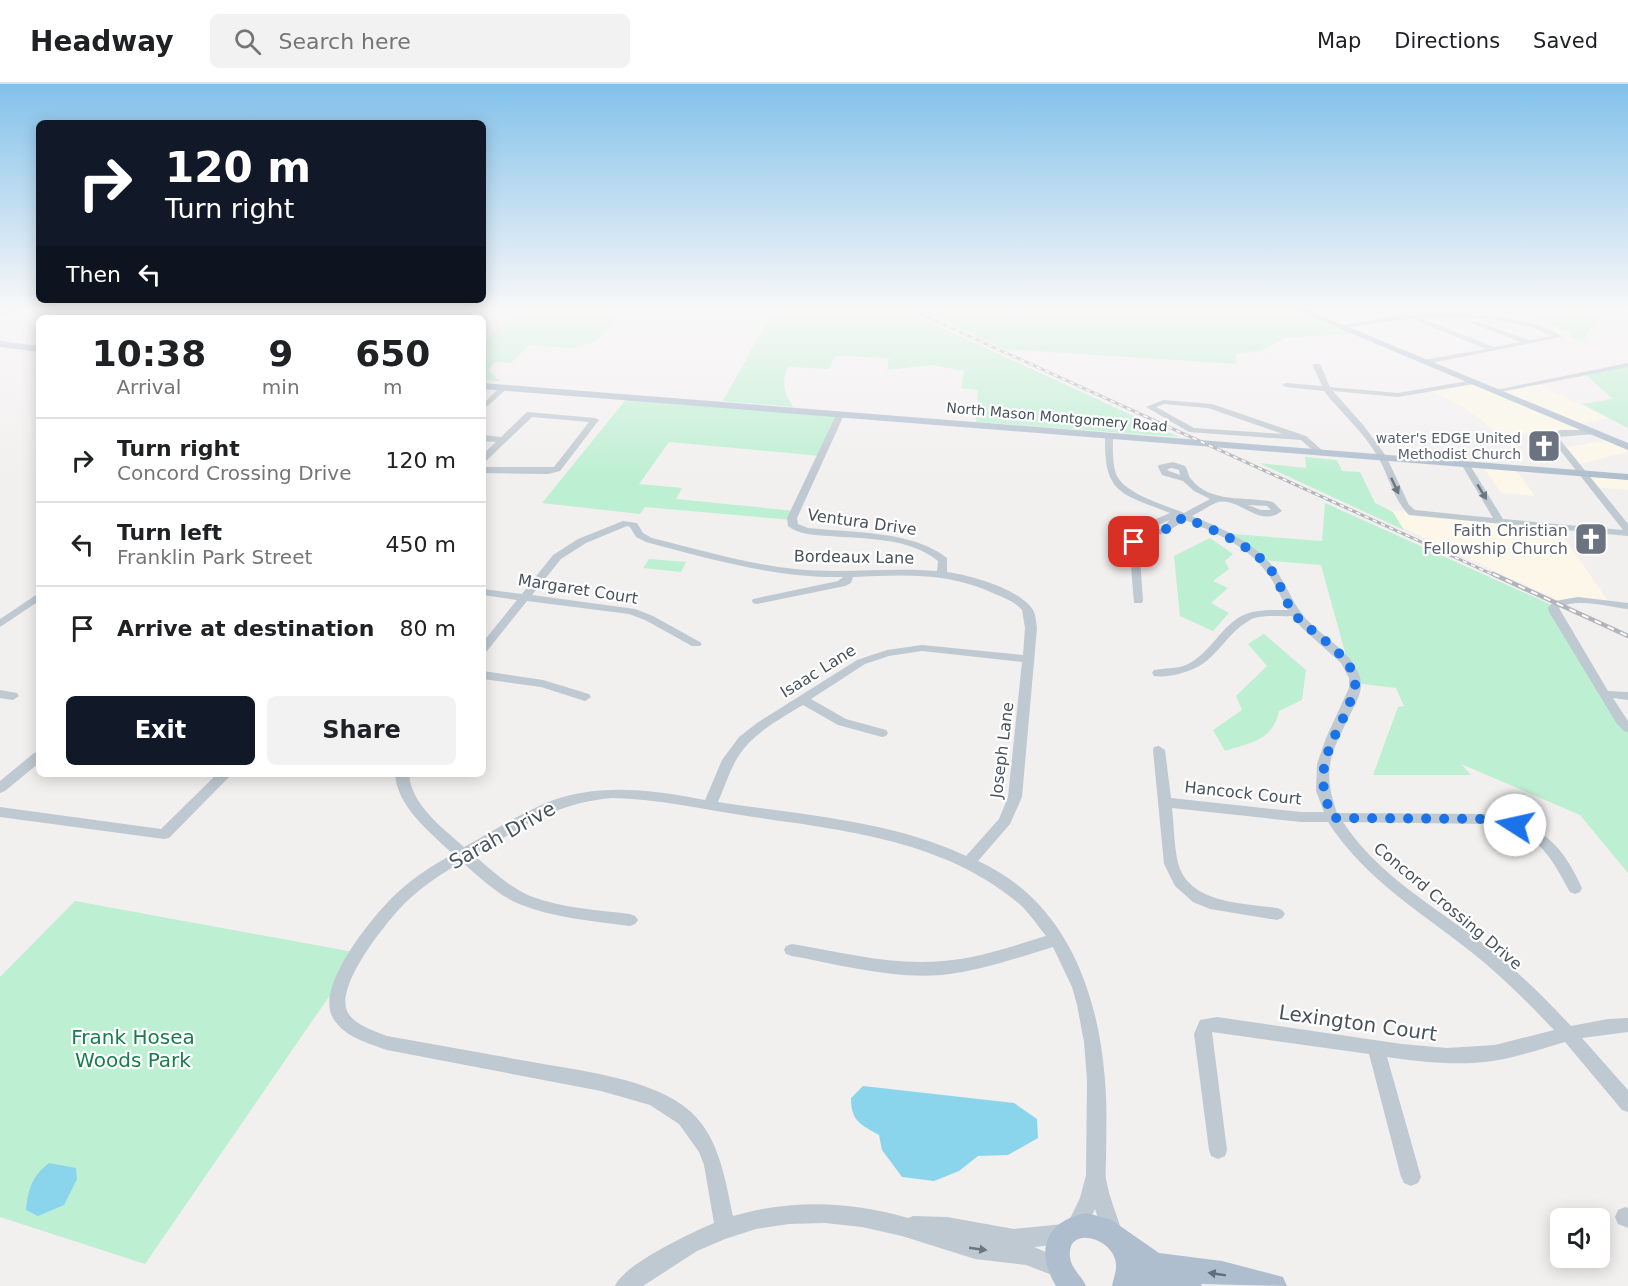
<!DOCTYPE html>
<html lang="en">
<head>
<meta charset="utf-8">
<style>
	:root { --surface:#fff; --page:#f2f2f2; --text:#202124; --muted:#757577; --line:#e0e0e0; --accent:#111827 }
	body { margin:0; font-family:"DejaVu Sans",sans-serif; background:var(--page); color:var(--text); height:100vh; display:flex; flex-direction:column; font-size:22px; white-space:nowrap }
	* { box-sizing:border-box; margin:0 }
	p { font-size:20px; color:var(--muted) }
	.icon { flex:none; width:33px; height:33px; fill:none; stroke:currentColor; stroke-width:2; stroke-linecap:round; stroke-linejoin:round }
	.map { position:relative; flex:1; overflow:hidden }
	.drawer { position:absolute; left:36px; top:231px; width:450px; height:462px; display:flex; flex-direction:column; background:var(--surface); border-radius:9px; box-shadow:0 3px 15px #0003 }
	.drawer>* { flex:none }
	.banner { position:absolute; left:36px; top:36px; width:450px; height:183px; border-radius:9px; box-shadow:0 3px 15px #0003; background:#111827; color:#fff; overflow:hidden }
	.buttons { position:absolute; left:1550px; top:1124px; display:grid; gap:12px }
	.buttons a { display:grid; place-items:center; width:60px; height:60px; border-radius:9px; background:var(--surface); box-shadow:0 3px 15px #0003; font-size:30px }
	.pin { position:absolute; display:grid; place-items:center; width:51px; height:51px; color:#fff; margin:-26px; border-radius:12px; box-shadow:0 3px 9px #0006 }
	.me { position:absolute; width:66px; margin:-33px; rotate:280deg; stroke-linejoin:round; filter:drop-shadow(0 0 4px #0008) }
	.turn { display:flex; align-items:center; gap:21px; height:126px; padding:0 30px; font-size:27px }
	.turn .icon { width:78px; height:78px; stroke-width:2.5 }
	.turn b { display:block; font-size:42px; line-height:51px }
	.then { display:flex; align-items:center; height:57px; padding:0 30px; background:#0003; gap:12px; font-size:22px }
	.eta { display:flex; justify-content:space-evenly; align-items:center; height:102px; text-align:center }
	.eta b { font-size:36px; font-weight:600; line-height:42px }
	.cta { display:flex; gap:12px; margin-top:auto; padding:12px 30px }
	.cta a { flex:1; height:69px; border-radius:9px; background:var(--accent); color:#fff; font-size:24px; font-weight:600; line-height:69px; text-align:center }
	.cta a+a { background:var(--page); color:var(--text) }
	ul { padding:0; list-style:none }
	li { display:flex; align-items:center; gap:18px; height:84px; padding:0 30px; border-top:2px solid var(--line) }
	li div { flex:1 }
	li b { display:block; font-size:22px }
	li em { font-style:normal }
	header { display:flex; align-items:center; gap:36px; box-sizing:border-box; height:84px; padding:0 30px; background:var(--surface); border-bottom:2px solid var(--line) }
	header strong { font-size:28px }
	nav { display:flex; gap:33px; margin-inline-start:auto; font-size:21px }
	.search { width:420px; height:54px; background:var(--page); display:flex; align-items:center; gap:15px; box-sizing:border-box; padding:0 21px; border-radius:9px; color:var(--muted); font-size:22px }
	.map>svg:first-child { display:block }
	.commercial { fill:#fcf7e8 }
	.green { fill:#bdefd2 }
	.water { fill:#8ad5ec }
	.lines { fill:none; stroke-linecap:round; stroke-linejoin:round }
	.minor { fill:#bfc9d1; fill-rule:evenodd }
	.major { fill:#afbece; fill-rule:evenodd }
	.rail-far1-casing { stroke:#b1b4b9; stroke-width:3 }
	.rail-casing { stroke:#b1b4b9; stroke-width:4.5 }
	.rail-far1 { stroke:#fff; stroke-width:1.5; stroke-dasharray:4.5; stroke-linecap:butt }
	.rail { stroke:#fff; stroke-width:2; stroke-dasharray:7; stroke-linecap:butt }
	.oneway { fill:#6b767f }
	.oneway2 { fill:#616d78 }
	.route { stroke:#1a73e8; stroke-width:10; stroke-dasharray:0 18 }
	.labels { text-anchor:middle; dominant-baseline:central; stroke-width:4.5; stroke-linejoin:round; paint-order:stroke }
	.far-street-label { font-size:14px; fill:#47525c; stroke:#fff }
	.far-worship-label { font-size:14px; fill:#5b616d; stroke:#fff; text-anchor:end }
	.street-label { font-size:16px; fill:#47525c; stroke:#fff }
	.worship-label { font-size:16px; fill:#5b616d; stroke:#fff; text-anchor:end }
	.near-street-label { font-size:20px; fill:#47525c; stroke:#fff }
	.near-park-label { font-size:20px; fill:#177e4d; stroke:#fff }
</style>
</head>
<body>
<header>
<strong>Headway</strong>
<div class="search"><svg class="icon" aria-label="search" viewBox="0 0 24 24"><circle cx="10" cy="10" r="6"/><path d="M15 15l6 6"/></svg>Search here</div>
<nav><a>Map</a><a>Directions</a><a>Saved</a></nav>
</header>
<div class="map">
<svg width="1628" height="1202" viewBox="0 0 1628 1202">
	<rect width="100%" height="100%" fill="#f2efef"/>
	<!-- commercial -->
	<path class="commercial" d="M1474 298 1495 307 1536 299 1609 334 1577 341 1593 348 1553 352 1497 348 1462 322 1429 306Z
		M1610 356 1628 363V368L1575 381 1561 364Z
		M1481 380 1513 382 1535 412 1501 409Z
		M1581 388 1628 393V406L1594 403Z
		M1357 423 1556 442 1610 520 1562 518Z"/>
	<!-- green -->
	<path class="green" d="M521 227H625L596 258 573 264 529 261 511 279 495 278 488 286 500 297 483 296V259L511 233Z
		M698 227H906L1179 353 976 338 978 306 961 304 964 287 931 281 887 286 889 274 835 272 829 285 788 283C781 298 784 309 793 323L723 317 770 232Z
		M923 227H1294L1350 250 1285 254 1263 266 1235 270 1237 280 1004 265Z
		M1562 227H1603L1582 258 1570 252 1569 247 1531 234 1530 231 1562 234 1568 229Z
		M1628 280V344L1582 320 1613 315 1585 290Z
		M628 313 840 331 820 372 669 358 639 400 682 404 676 415 795 427 792 436 645 423 640 430 542 419Z
		M1305 373 1337 376 1342 387 1360 388 1375 419 1393 428 1404 446 1259 379 1306 384Z
		M1325 419 1554 522 1628 647V789L1580 731 1461 680 1471 691H1373L1398 623 1404 622 1396 604 1355 599 1357 584 1346 572 1321 481 1262 476 1219 449 1322 457Z
		M1210 454 1233 470 1225 477 1229 485 1213 497 1228 504 1211 519 1229 529 1213 547 1180 532 1174 472Z
		M649 475 686 478 681 488 643 484Z
		M1264 550 1306 586 1302 616 1279 627C1273 657 1249 659 1225 667L1213 646 1242 626 1236 612 1267 582 1248 560Z
		M75 817 359 869 145 1180 0 1133V893Z"/>
	<!-- water -->
	<path class="water" d="M863 1002 1014 1019 1037 1035 1038 1054 1008 1071 978 1072 959 1087 934 1097 902 1093 882 1066 879 1051C860 1040 851 1037 851 1014Z
		M49 1079 76 1084 77 1095 64 1121 38 1132 26 1126C28 1105 32 1092 49 1079Z"/>
	<g class="lines">
		<!-- minor -->
		<path class="minor" d="M418 227H426L415 234H407Z
			M1426 230C1463 230 1533 230 1562 253L1426 280H1423V276L1486 265 1415 236 1414 234 1343 244 1340 242 1394 232ZM1420 234C1460 232 1516 233 1552 252L1529 256 1475 237H1471V239L1521 258 1494 263Z
			M1628 279V283L1495 309 1491 307Z
			M1314 280H1320L1330 303 1398 309 1474 296 1478 298 1474 300 1398 313 1333 307 1364 342 1386 372 1409 421 1415 426 1493 434 1460 378 1464 375 1468 378 1503 435 1623 446 1549 352 1560 346H1596V350L1558 353 1628 440V452L1409 431C1393 415 1389 392 1378 373 1364 348 1341 329 1324 307L1286 303 1282 301 1286 299 1322 302 1313 282Z
			M502 301 509 303 483 326V320Z
			M1163 316 1212 320 1306 352 1324 368 1317 370 1301 356 1189 348 1146 323ZM1164 320 1208 324 1283 350 1194 344 1156 323Z
			M527 328 595 334 599 336 560 387 548 390 483 389V383H554L589 338 532 333 486 377 483 378V370L496 358 483 357V351L501 353Z
			M837 329 844 331 797 434 798 440 808 444C851 449 912 446 947 474V488C970 491 1020 505 1033 526 1036 531 1036 538 1037 544L1022 713 1010 740 978 777C1071 819 1102 918 1106 1013 1107 1035 1106 1056 1106 1077 1106 1083 1105 1090 1106 1095 1109 1113 1117 1131 1122 1148L1119 1155 1112 1158 1105 1155 1095 1125 1084 1148 1077 1151 1074 1150 1071 1157 1064 1160 1034 1163 1067 1177 1070 1184 1067 1191 1060 1194 1026 1181 975 1175 902 1152 862 1143 825 1139 789 1140 756 1145 725 1155 697 1167 643 1202H615C624 1180 691 1149 714 1139L704 1081 699 1068 679 1040 650 1021 601 1007 387 966C368 959 344 953 333 934 314 903 374 830 397 809 414 793 433 781 453 770 431 749 397 723 395 690H409C411 721 443 744 464 763 491 748 518 731 546 719 598 698 652 706 705 716L722 676 739 653 757 639 857 576 887 566 922 561 1023 571 1025 544 1022 526C1015 518 1005 514 995 510 948 488 904 491 853 493L851 499 845 502 757 520 753 519 752 517 753 515 838 497 843 493C775 494 710 475 646 458L636 453 630 443 627 442 586 459 561 475 532 511 635 525 653 532 700 558 702 560 700 562H692L645 536 629 530 527 517 487 567 483 568V558L517 516 483 511V505L522 510 553 471 578 455 623 437 637 439 643 449 652 454C700 466 747 480 795 485 843 490 890 483 937 487L938 477C909 453 864 455 829 452 815 451 799 451 788 442L787 434ZM922 567 1022 578 1008 713 999 735 966 772C889 736 801 731 718 718 724 705 728 691 735 678 749 651 778 636 803 621L838 641 882 653 886 652 888 649 886 646 846 635 811 615 865 580 889 572ZM612 714C658 715 702 725 747 732 841 746 941 755 1017 818 1028 827 1037 841 1046 852 1013 862 979 874 943 877 893 882 841 868 792 860L786 862 784 866 786 870 792 872C841 881 892 895 942 891 980 887 1017 874 1053 863L1072 903 1077 921 1084 958 1087 996 1086 1091 1080 1114 1067 1141 1064 1140 1014 1145 947 1133 913 1132 908 1134C850 1117 791 1115 733 1132 725 1096 720 1055 691 1028 655 994 575 986 527 977 480 969 434 960 387 952 374 947 355 941 348 929 333 903 388 836 406 818 423 802 442 789 462 778 479 793 498 811 519 820 554 834 593 837 630 842L635 840 638 836 635 832 630 830C597 826 561 824 530 812 509 803 491 786 474 771 522 744 554 719 612 714Z
			M1109 349 1113 352C1113 364 1112 378 1116 390 1124 410 1165 421 1184 429L1210 415 1194 407 1183 397 1162 391 1158 383 1159 381 1173 378 1185 382C1188 386 1188 392 1191 395 1210 420 1247 412 1273 418L1282 427C1259 445 1240 413 1218 418 1210 421 1200 428 1192 432 1219 443 1247 455 1267 476 1283 491 1289 513 1302 530 1318 552 1363 572 1361 603 1360 613 1353 624 1349 633 1330 671 1322 686 1337 729L1489 730C1539 739 1561 758 1582 804L1580 808 1575 810 1570 808C1548 768 1538 748 1489 740L1343 738C1377 790 1432 821 1481 858 1513 883 1543 912 1571 942L1608 935 1628 934V948L1582 954 1628 1006V1028L1622 1026 1565 958C1541 965 1518 973 1493 977 1458 982 1422 978 1387 973L1421 1093 1418 1099 1411 1102 1404 1099 1401 1093 1369 970 1212 948 1227 1066 1225 1072 1218 1075 1211 1072 1209 1066 1194 950 1200 936 1217 933 1402 960 1447 964 1495 961 1554 946C1528 919 1501 891 1470 867 1418 826 1365 795 1328 738H1301L1172 724C1174 741 1174 762 1178 779 1189 820 1243 819 1277 824L1282 826 1285 830 1282 834 1277 836 1210 825 1193 818 1175 802 1164 780 1153 666 1154 663 1159 662 1165 666 1171 714 1301 728H1324L1316 707 1317 680 1326 654 1349 604V594L1341 579 1302 544 1292 532C1280 533 1261 530 1250 536 1222 552 1217 580 1182 589 1173 592 1162 593 1154 592L1152 589 1154 586C1164 584 1176 585 1186 581 1211 570 1221 540 1246 530 1259 525 1274 526 1288 526 1281 514 1276 500 1267 489 1248 462 1214 448 1185 436L1166 449 1146 452 1139 459 1143 517 1142 519H1134L1129 458 1139 449 1144 440 1170 429C1121 409 1104 411 1105 352ZM1172 384 1179 386 1180 391 1169 387 1167 385ZM1248 421 1267 422 1271 426H1261ZM1170 436 1160 445 1150 446 1151 444Z
			M39 509V517L0 543V535Z
			M1578 513 1628 519V525C1608 523 1577 513 1559 524L1608 607 1628 608V616L1613 614 1628 637V648L1624 647 1617 640 1549 528 1548 523 1555 517Z
			M483 587 543 596 589 610 591 613 585 617 541 603 483 595Z
			M0 606 17 609 19 612 13 616 0 614Z
			M39 668V679L5 707 0 709V697L34 669Z
			M217 690H232L169 754 164 755 0 733V723L161 745Z
			M1625 1123 1628 1124V1144L1618 1140 1615 1133 1618 1126Z"/>
		<!-- major -->
		<path class="major" d="M14 227 13 229 0 233V228Z
			M1298 227H1310L1628 359V366Z
			M0 257 39 262V268L0 263Z
			M483 299 1628 390V396L483 305Z
			M1086 1129 1110 1135 1159 1169 1222 1177 1283 1193 1287 1202 1201 1200 1202 1202H1112C1113 1196 1116 1189 1116 1183 1118 1155 1066 1139 1070 1173 1071 1185 1082 1192 1086 1202H1056C1035 1167 1045 1137 1086 1129Z"/>
		<!-- rail-far1 casing -->
		<g class="rail-far1-casing">
			<path id="rail-far1" d="M914 227 1496 492"/>
		</g>
		<!-- rail casing -->
		<g class="rail-casing">
			<path id="rail" d="M1493 490 1628 552"/>
		</g>
		<!-- rail-far1 -->
		<use href="#rail-far1" class="rail-far1"/>
		<!-- rail -->
		<use href="#rail" class="rail"/>
	</g>
	<!-- one-way arrows -->
	<defs><path id="oneway-solid" d="M-6-.8H1V-3.2L6.5 0L1 3.2V.8H-6Z" transform="scale(1.5)"/></defs>
	<g class="oneway">
		<use href="#oneway-solid" transform="translate(1395 402) rotate(65)"/>
		<use href="#oneway-solid" transform="translate(1482 408) rotate(59)"/>
		<use href="#oneway-solid" transform="translate(978 1165) rotate(8)"/>
	</g>
	<use class="oneway2" href="#oneway-solid" transform="translate(1217 1190) rotate(-171)"/>
	<!-- sky -->
	<linearGradient id="sky" x2="0" y2="1"><stop stop-color="#82c1ea"/><stop offset="0.57" stop-color="#f9f8f8"/><stop offset="1" stop-color="#f9f8f8" stop-opacity="0"/></linearGradient>
	<rect width="1628" height="395" fill="url(#sky)"/>
	<g class="lines">
		<!-- route -->
		<path class="route" d="M1134 458 1143 450 1163 447 1184 433C1210 445 1238 455 1260 474 1283 494 1281 517 1299 535 1317 553 1358 575 1355 604 1339 656 1307 678 1333 734L1489 735 1515 741"/>
	</g>
	<!-- icons -->
	<defs>
		<g id="church-square" transform="scale(1.725)"><rect x="-9" y="-9" width="18" height="18" rx="4" fill="#6b7280" stroke="#fff"/><path d="M-1.2-6h2.4v3.5h3.3v2.4h-3.3V6h-2.4V-.1h-3.3v-2.4h3.3Z" fill="#fff"/></g>
	</defs>
	<g fill-rule="evenodd">
		<use href="#church-square" x="1544" y="362"/>
		<use href="#church-square" x="1591" y="455"/>
	</g>
	<g class="labels">
		<!-- far-street labels -->
		<g class="far-street-label">
			<text transform="translate(1057 333) rotate(5)">North Mason Montgomery Road</text>
		</g>
		<!-- far-worship labels -->
		<g class="far-worship-label">
			<text x="1521" y="354">water's EDGE United<tspan x="1521" dy="16">Methodist Church</tspan></text>
		</g>
		<!-- street labels -->
		<g class="street-label">
			<text transform="translate(862 438) rotate(8)">Ventura Drive</text>
			<text transform="translate(854 473) rotate(1)">Bordeaux Lane</text>
			<text transform="translate(578 505) rotate(9)">Margaret Court</text>
			<text transform="translate(818 587) rotate(-32)">Isaac Lane</text>
			<text transform="translate(1002 666) rotate(-83)">Joseph Lane</text>
			<text transform="translate(1243 709) rotate(6)">Hancock Court</text>
			<text transform="translate(1448 822) rotate(40)">Concord Crossing Drive</text>
		</g>
		<!-- worship labels -->
		<g class="worship-label">
			<text x="1568" y="446">Faith Christian<tspan x="1568" dy="18">Fellowship Church</tspan></text>
		</g>
		<!-- near-street labels -->
		<g class="near-street-label">
			<text transform="translate(502 751) rotate(-29)">Sarah Drive</text>
			<text transform="translate(1358 939) rotate(8)">Lexington Court</text>
		</g>
		<!-- near-park labels -->
		<g class="near-park-label">
			<text x="133" y="953">Frank Hosea<tspan x="133" dy="23">Woods Park</tspan></text>
		</g>
	</g>
</svg>
<div class="buttons">
<a><svg class="icon" aria-label="sound" viewBox="0 0 24 24"><path d="M4 9h4l5-4v14l-5-4H4zM17 9q2 3 0 6"/></svg></a>
</div>
<div class="pin" style="left:1134px;top:458px;background:#d93025"><svg class="icon" aria-label="arrive" viewBox="0 0 24 24"><path d="M6 21V4h12l-3 4 3 4H6"/></svg></div>
<svg class="me" style="left:1515px;top:741px" viewBox="-20 -20 40 40"><circle r="19" fill="#fff"/><path d="M0-13L10 11 0 6-10 11z" fill="#1a73e8"/></svg>
<div class="banner">
<div class="turn"><svg class="icon" aria-label="right" viewBox="0 0 24 24"><path d="M7 20v-9h11M14 6l5 5-5 5"/></svg><div><b>120 m</b>Turn right</div></div>
<div class="then">Then<svg class="icon" aria-label="left" viewBox="0 0 24 24"><path d="M17 20v-9H6M10 6l-5 5 5 5"/></svg></div>
</div>
<section class="drawer">
<div class="eta">
<div><b>10:38</b><p>Arrival</p></div>
<div><b>9</b><p>min</p></div>
<div><b>650</b><p>m</p></div>
</div>
<ul>
<li><svg class="icon" aria-label="right" viewBox="0 0 24 24"><path d="M7 20v-9h11M14 6l5 5-5 5"/></svg><div><b>Turn right</b><p>Concord Crossing Drive</p></div><em>120 m</em></li>
<li><svg class="icon" aria-label="left" viewBox="0 0 24 24"><path d="M17 20v-9H6M10 6l-5 5 5 5"/></svg><div><b>Turn left</b><p>Franklin Park Street</p></div><em>450 m</em></li>
<li><svg class="icon" aria-label="arrive" viewBox="0 0 24 24"><path d="M6 21V4h12l-3 4 3 4H6"/></svg><div><b>Arrive at destination</b></div><em>80 m</em></li>
</ul>
<div class="cta"><a>Exit</a><a>Share</a></div>
</section>
</div>
</body>
</html>
